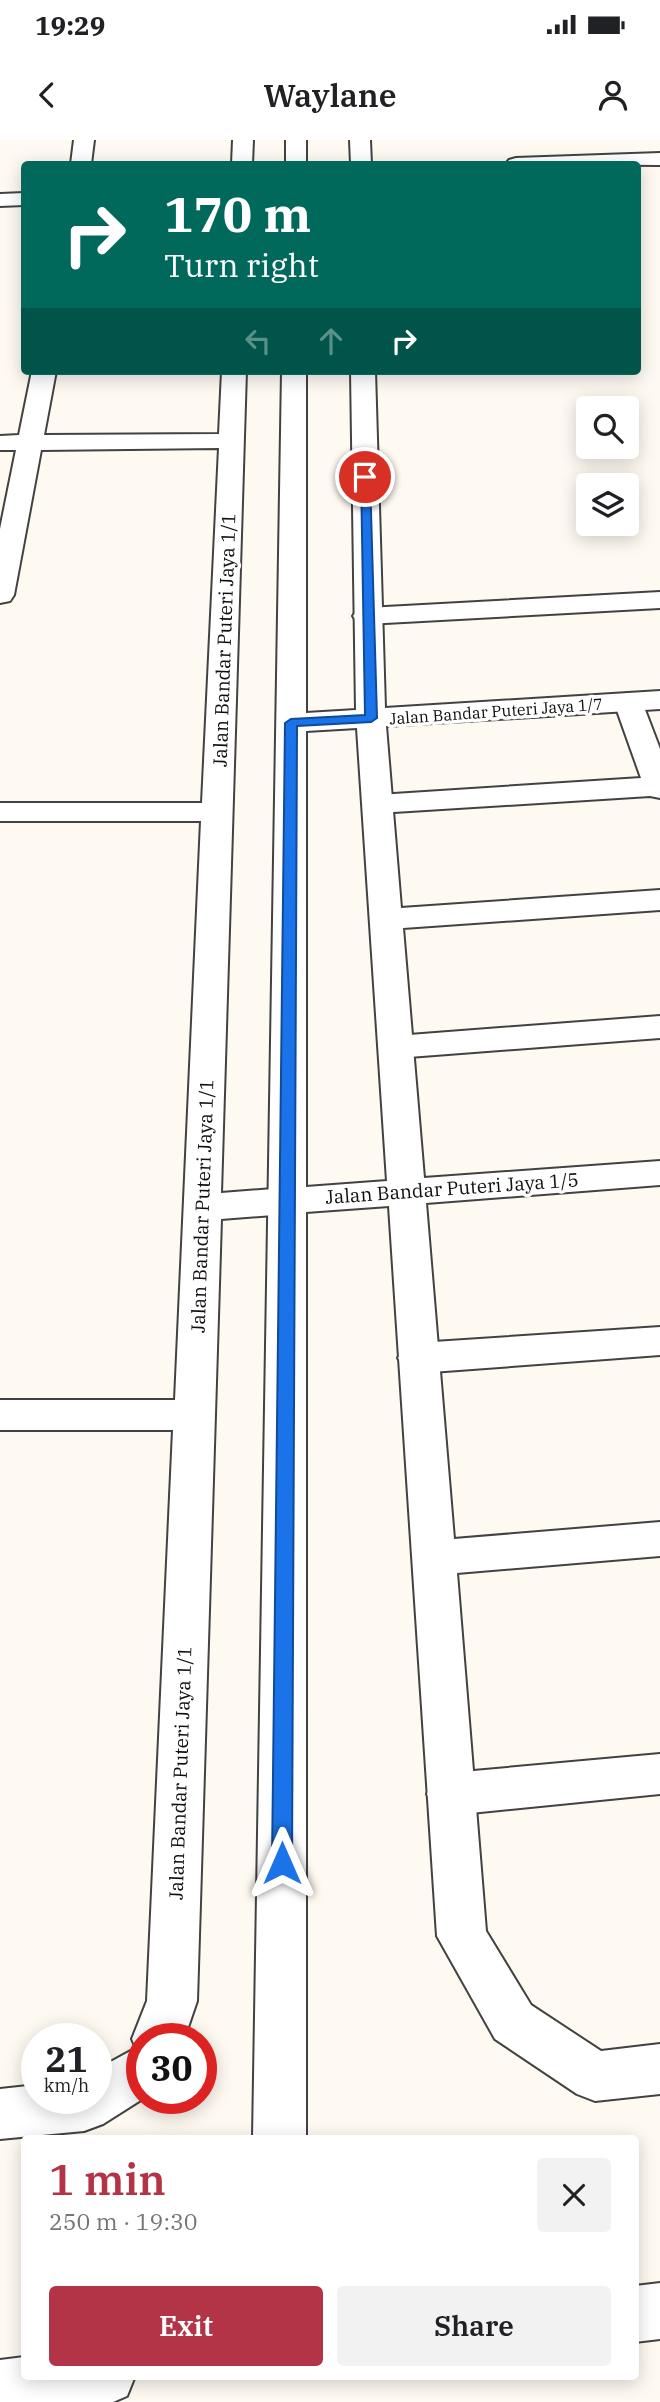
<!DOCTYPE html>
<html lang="en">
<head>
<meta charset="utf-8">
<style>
	:root { --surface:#fff; --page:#f2f2f2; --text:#202124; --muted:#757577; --accent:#b33347 }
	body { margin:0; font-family:"IBM Plex Serif",serif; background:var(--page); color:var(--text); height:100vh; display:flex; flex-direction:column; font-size:26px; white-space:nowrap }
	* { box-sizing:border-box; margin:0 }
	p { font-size:23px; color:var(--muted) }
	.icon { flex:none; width:38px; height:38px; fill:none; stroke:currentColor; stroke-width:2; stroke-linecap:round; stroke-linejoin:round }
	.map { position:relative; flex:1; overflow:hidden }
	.details { position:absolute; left:21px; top:1995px; width:618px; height:245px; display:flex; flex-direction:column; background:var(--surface); border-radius:7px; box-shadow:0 4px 18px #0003 }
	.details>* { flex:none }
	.hud { position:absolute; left:21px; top:21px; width:620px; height:214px; border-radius:7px; box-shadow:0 4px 18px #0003; background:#00695c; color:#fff; overflow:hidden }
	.tools { position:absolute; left:576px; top:256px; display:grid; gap:14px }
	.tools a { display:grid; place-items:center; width:63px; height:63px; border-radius:7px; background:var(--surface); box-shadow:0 4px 18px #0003; font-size:35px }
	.speed { position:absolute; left:21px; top:1883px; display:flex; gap:14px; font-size:35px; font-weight:700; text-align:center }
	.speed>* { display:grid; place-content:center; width:91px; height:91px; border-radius:50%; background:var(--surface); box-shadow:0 4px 18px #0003; line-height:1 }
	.speed small { font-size:18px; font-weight:400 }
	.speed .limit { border:10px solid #d22; background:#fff; color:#111 }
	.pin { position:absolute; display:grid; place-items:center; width:60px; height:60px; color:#fff; margin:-30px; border:4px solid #fff; border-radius:50%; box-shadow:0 2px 7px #0007 }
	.me { position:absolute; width:77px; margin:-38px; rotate:0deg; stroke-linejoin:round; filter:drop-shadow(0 0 5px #0008) }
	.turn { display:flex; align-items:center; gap:24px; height:147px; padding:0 28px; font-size:32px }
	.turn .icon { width:91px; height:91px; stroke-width:2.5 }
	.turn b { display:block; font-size:49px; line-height:60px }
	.lanes { display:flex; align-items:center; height:66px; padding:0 28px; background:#0003; justify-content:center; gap:35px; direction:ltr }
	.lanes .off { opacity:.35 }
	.round { display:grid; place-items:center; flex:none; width:74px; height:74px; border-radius:7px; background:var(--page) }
	.head { display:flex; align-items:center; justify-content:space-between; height:119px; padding:0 28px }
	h1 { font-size:42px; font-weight:600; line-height:52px; color:var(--accent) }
	.cta { display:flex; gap:14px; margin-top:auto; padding:14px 28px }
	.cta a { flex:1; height:80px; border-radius:7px; background:var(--accent); color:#fff; font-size:28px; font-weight:600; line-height:80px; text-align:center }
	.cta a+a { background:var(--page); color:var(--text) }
	.status { display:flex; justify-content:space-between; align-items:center; height:49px; padding:0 35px; background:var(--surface); direction:ltr }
	.status svg { height:19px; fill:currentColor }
	header { display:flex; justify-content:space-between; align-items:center; height:91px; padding:0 28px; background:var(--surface); font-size:32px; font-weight:600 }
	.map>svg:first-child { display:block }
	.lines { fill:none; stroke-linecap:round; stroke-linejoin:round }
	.lane-casing { stroke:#424242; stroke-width:4 }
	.street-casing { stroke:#424242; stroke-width:4 }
	.lane { fill:#fff; fill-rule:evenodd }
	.street { fill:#fff; fill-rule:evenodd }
	.route { fill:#1a73e8; stroke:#114b97; stroke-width:2 }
	.labels { text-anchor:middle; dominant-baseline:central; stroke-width:7; stroke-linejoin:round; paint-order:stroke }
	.far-street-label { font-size:16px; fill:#0f0f0f; stroke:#fff }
	.street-label { font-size:19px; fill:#0f0f0f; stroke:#fff }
</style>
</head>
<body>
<div class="status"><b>19:29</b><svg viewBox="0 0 49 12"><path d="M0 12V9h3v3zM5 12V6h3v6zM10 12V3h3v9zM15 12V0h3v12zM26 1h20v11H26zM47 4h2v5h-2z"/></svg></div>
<header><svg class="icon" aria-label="back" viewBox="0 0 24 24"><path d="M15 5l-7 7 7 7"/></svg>Waylane<svg class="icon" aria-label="person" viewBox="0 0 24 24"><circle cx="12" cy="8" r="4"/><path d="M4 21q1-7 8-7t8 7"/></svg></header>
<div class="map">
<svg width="660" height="2262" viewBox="0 0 660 2262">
	<rect width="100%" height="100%" fill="#fefaf2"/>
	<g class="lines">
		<!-- lane casing -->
		<g class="lane-casing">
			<path id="lane" d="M74 0H94L91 24H71Z
				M233 0H253L252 24H232Z
				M24 53V65L0 66V54Z
				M32 231H56L44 295 219 294 222 231H246L221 1053 287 1048 300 1052 306 1061 300 1070 287 1074 221 1079 197 1861 184 1899H142V1958H144L103 1984 84 1991 0 1999V1949L37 1945V1958H96V1930L136 1908 132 1899 147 1861 173 1290H0V1260H175L201 681H0V663H202L219 308 41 310 14 455 10 461 0 463V389L16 310H0V296L19 295Z
				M660 452V468L367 484 357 482 353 476 357 470 367 468Z
				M628 553 638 556 642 562 660 609V658L650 656 378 673 367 671 363 664 367 657 378 655 641 638 614 562 618 556Z
				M660 876V898L396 918 384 915 379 907 384 899 396 896Z
				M660 1187V1215L418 1233 404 1228 398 1218 404 1208 418 1203Z
				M660 1614V1654L451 1675 434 1669 427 1654 434 1639 451 1633Z"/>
		</g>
		<!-- street casing -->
		<g class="street-casing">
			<path id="street" d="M286 0H306V24H286Z
				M350 0H370L371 24H351Z
				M660 13V25L506 24 509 20 516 18Z
				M282 231H306V573L356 570 351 231H375L385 568 660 551V569L386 586 401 768 660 750V770L403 788 424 1038 660 1021V1045L426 1063 454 1399 660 1382V1416L457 1433 486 1791 531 1865 601 1911 660 1904V1954L595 1961 577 1954 495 1899 437 1796 389 1066 306 1072V1998H253ZM357 588 387 1041 306 1047V591Z
				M660 2143V2199L635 2202V2146Z
				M24 2217V2236H135L127 2256 113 2262H0V2220Z"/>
		</g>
		<!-- lane -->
		<use href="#lane" class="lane"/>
		<!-- street -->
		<use href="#street" class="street"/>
	</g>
	<!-- route -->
	<path class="route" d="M361 334 370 337 377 578 371 582 297 586 292 1723 289 1729 282 1732 274 1729 272 1723 285 583 291 579 365 575Z"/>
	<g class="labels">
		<!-- far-street labels -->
		<g class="far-street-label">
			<text transform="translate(496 571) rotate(-4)">Jalan Bandar Puteri Jaya 1/7</text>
		</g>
		<!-- street labels -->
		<g class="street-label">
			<text transform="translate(224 500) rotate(-88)">Jalan Bandar Puteri Jaya 1/1</text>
			<text transform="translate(452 1048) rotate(-4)">Jalan Bandar Puteri Jaya 1/5</text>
			<text transform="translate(202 1066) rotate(-88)">Jalan Bandar Puteri Jaya 1/1</text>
			<text transform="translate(180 1633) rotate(-88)">Jalan Bandar Puteri Jaya 1/1</text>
		</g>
	</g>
</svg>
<div class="tools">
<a><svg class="icon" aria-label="search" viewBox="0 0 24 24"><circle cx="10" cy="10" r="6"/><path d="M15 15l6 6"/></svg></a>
<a><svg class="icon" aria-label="layers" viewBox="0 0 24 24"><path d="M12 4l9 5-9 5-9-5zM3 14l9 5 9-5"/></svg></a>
</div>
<div class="speed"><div>21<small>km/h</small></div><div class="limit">30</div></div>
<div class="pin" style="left:365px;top:337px;background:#d93025"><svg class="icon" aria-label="arrive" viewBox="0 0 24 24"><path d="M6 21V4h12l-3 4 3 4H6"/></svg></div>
<svg class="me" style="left:282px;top:1723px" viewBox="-20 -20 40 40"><path d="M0-17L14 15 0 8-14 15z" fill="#1a73e8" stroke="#fff" stroke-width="4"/></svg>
<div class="hud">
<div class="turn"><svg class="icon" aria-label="right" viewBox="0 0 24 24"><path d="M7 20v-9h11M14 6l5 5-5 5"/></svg><div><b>170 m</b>Turn right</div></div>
<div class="lanes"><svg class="icon off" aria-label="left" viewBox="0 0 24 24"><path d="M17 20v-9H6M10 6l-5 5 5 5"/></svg><svg class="icon off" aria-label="ahead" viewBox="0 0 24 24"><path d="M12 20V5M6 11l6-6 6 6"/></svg><svg class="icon" aria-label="right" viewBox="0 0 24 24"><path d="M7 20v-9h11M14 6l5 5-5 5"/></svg></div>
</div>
<section class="details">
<div class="head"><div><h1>1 min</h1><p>250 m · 19:30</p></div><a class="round"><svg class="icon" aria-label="close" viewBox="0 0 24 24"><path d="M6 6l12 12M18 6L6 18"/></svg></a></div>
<div class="cta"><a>Exit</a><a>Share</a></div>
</section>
</div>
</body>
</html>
